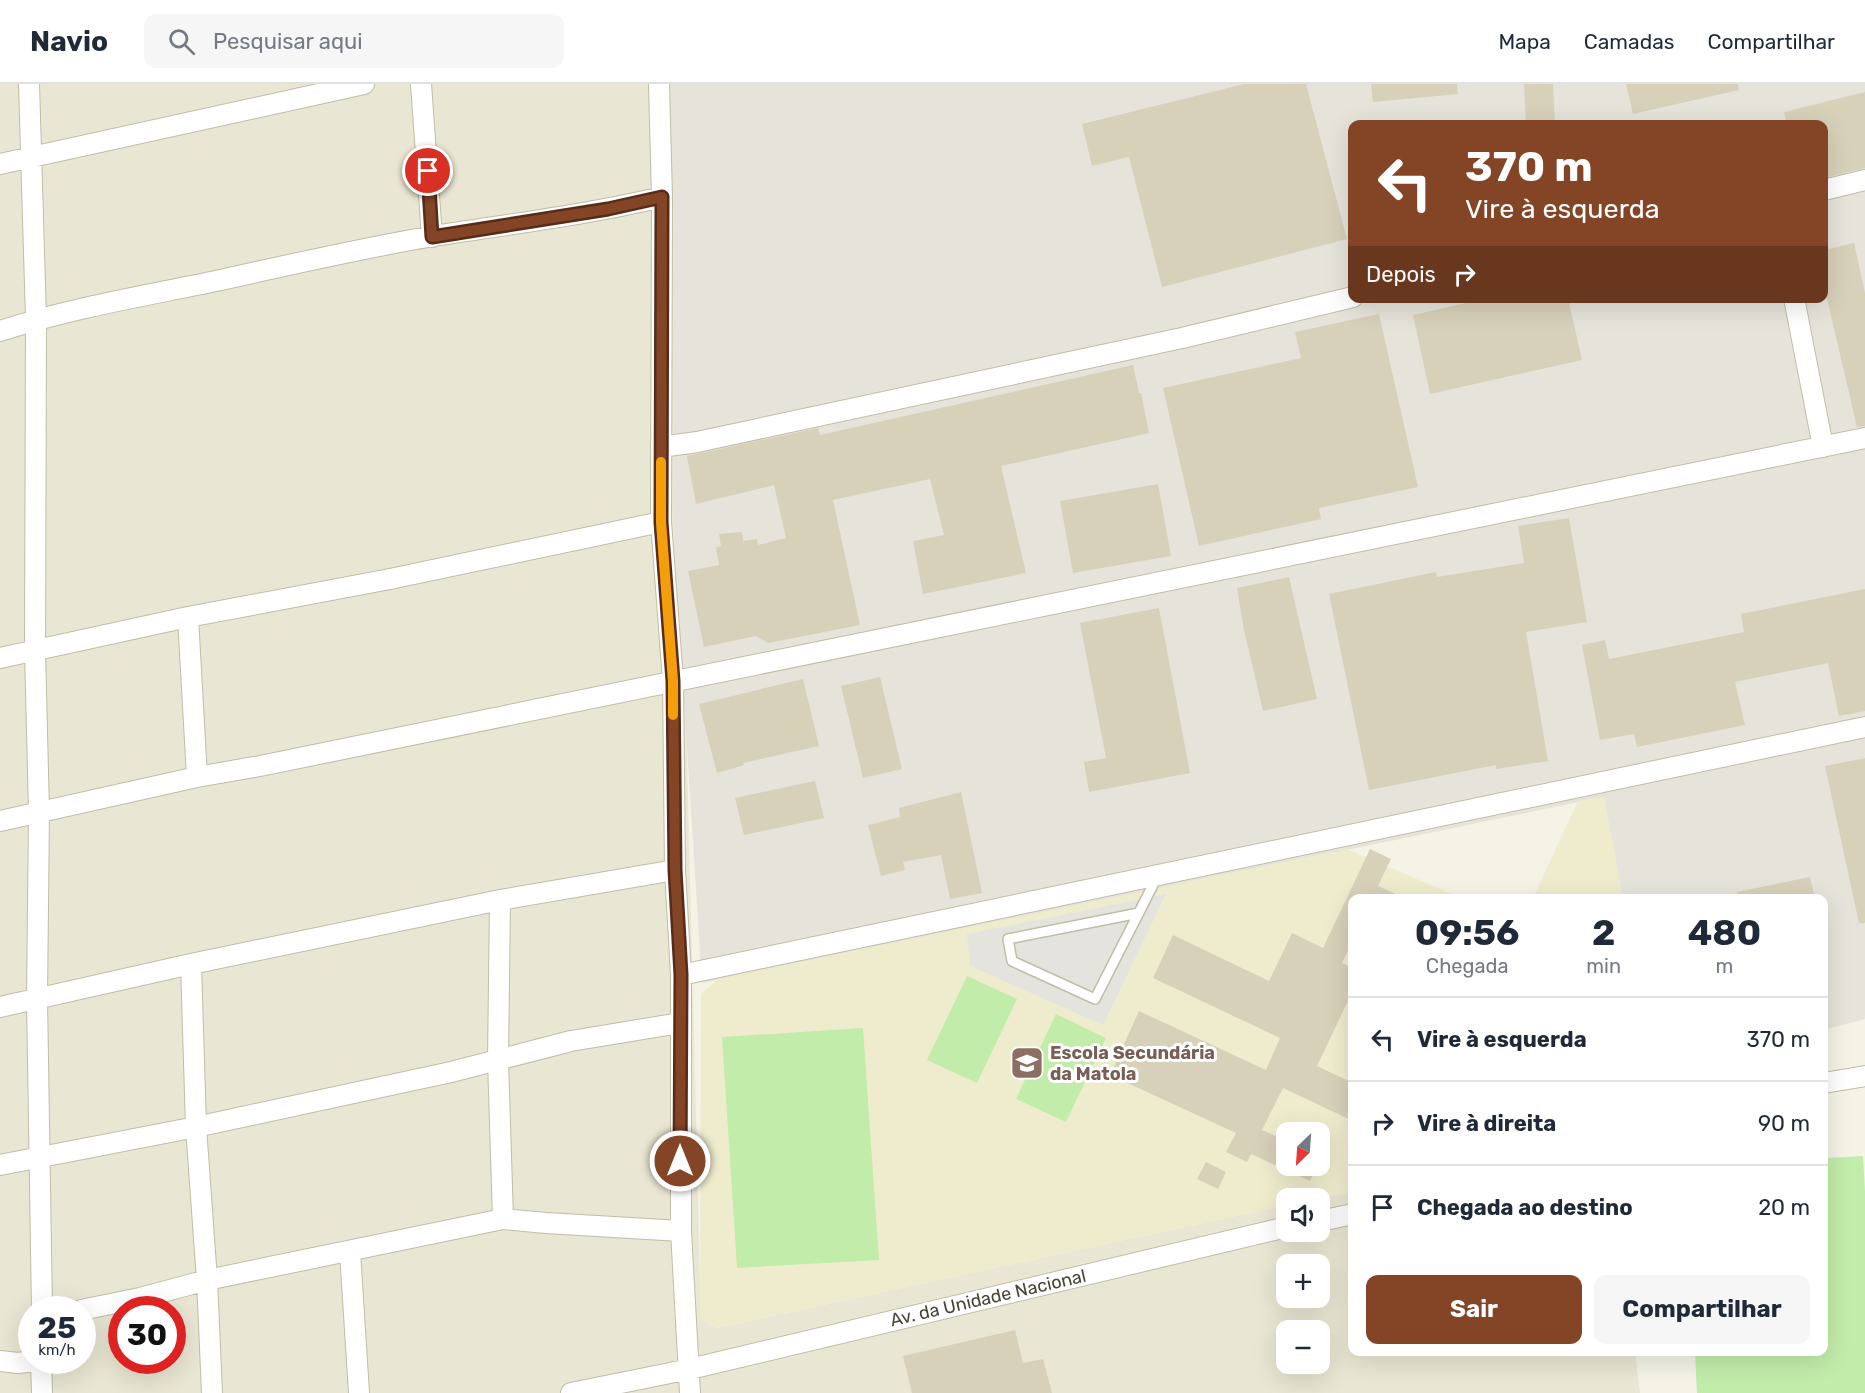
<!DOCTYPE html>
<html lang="pt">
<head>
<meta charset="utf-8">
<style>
	:root { --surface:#fff; --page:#f6f6f7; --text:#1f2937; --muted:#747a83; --line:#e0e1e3; --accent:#844426 }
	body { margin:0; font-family:Rubik,sans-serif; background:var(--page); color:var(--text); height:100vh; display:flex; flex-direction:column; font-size:22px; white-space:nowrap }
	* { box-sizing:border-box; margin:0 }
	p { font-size:20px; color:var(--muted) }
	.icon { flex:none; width:33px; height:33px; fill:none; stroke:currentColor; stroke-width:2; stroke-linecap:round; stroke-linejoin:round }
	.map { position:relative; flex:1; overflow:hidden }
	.details { position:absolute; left:1348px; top:810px; width:480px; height:462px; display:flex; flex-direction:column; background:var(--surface); border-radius:12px; box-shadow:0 6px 24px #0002 }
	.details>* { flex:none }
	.banner { position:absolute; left:1348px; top:36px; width:480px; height:183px; border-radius:12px; box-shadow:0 6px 24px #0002; background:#844426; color:#fff; overflow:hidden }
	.needle { width:39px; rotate:205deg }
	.controls { position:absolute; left:1276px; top:1038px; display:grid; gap:12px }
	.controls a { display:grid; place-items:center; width:54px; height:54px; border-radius:12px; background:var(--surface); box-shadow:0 6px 24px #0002; font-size:30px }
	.speed { position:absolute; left:18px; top:1212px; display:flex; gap:12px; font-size:30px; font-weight:700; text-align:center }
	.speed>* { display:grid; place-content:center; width:78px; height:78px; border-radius:50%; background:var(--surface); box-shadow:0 6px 24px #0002; line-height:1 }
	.speed small { font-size:15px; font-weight:400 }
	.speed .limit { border:9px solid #d22; background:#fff; color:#111 }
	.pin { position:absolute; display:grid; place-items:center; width:51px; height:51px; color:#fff; margin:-26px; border:3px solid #fff; border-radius:50%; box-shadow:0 2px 6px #0007 }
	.me { position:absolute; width:66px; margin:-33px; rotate:0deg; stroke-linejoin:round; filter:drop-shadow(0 0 4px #0008) }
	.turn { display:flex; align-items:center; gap:21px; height:126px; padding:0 18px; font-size:27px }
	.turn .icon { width:78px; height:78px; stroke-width:2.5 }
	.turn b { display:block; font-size:42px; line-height:51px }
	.then { display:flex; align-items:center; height:57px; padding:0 18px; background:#0003; gap:12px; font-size:22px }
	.eta { display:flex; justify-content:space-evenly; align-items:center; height:102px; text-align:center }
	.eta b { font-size:36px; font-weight:700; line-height:42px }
	.primary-button { display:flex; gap:12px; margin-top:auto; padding:12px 18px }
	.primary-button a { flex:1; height:69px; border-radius:12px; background:var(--accent); color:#fff; font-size:24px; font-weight:700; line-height:69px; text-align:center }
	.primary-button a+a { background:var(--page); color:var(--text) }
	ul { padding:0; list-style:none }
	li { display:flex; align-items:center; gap:18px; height:84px; padding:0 18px; border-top:2px solid var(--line) }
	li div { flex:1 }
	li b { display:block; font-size:22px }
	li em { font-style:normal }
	header { display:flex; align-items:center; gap:36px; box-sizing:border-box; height:84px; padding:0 30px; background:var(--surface); border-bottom:2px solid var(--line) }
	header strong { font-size:28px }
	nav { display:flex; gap:33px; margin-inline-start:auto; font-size:21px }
	.search { width:420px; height:54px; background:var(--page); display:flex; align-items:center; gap:15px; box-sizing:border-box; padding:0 21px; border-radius:12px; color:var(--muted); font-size:22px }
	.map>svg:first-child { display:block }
	.residential { fill:#e9e6d3; fill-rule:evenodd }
	.industrial { fill:#e6e3da; fill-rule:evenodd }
	.education { fill:#efecce; fill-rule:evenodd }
	.green { fill:#c2ecaa }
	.parking { fill:#e5e3de }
	.building { fill:#d7d1ba }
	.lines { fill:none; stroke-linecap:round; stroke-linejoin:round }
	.service-casing { stroke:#c1bda7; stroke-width:12 }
	.minor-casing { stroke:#c1bda7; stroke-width:22 }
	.service { stroke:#fff; stroke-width:9 }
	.minor { stroke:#fff; stroke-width:20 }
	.route-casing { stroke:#562c19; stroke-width:15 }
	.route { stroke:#844426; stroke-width:10 }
	.slow { stroke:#f59e0b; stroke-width:10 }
	.labels { text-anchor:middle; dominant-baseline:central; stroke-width:6; stroke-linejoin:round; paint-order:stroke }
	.education-label { font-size:18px; font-weight:bold; fill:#785e54; stroke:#fff; text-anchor:start }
	.street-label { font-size:18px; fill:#484434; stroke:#fff }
</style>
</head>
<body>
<header>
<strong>Navio</strong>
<div class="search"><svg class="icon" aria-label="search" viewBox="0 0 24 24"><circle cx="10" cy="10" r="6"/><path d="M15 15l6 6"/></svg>Pesquisar aqui</div>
<nav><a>Mapa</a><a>Camadas</a><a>Compartilhar</a></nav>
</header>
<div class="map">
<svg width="1865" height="1309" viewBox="0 0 1865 1309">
	<rect width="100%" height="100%" fill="#f4f3e6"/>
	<!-- residential -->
	<path class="residential" d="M0 0H675L682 477 701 1235 717 1244 1287 1121V1148H1320V1114L1353 1107V1268H1635L1640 1309H0ZM1287 1180H1320V1214H1287ZM32 1226H82V1276H32ZM122 1226H172V1276H122ZM1287 1246H1320V1280H1287Z"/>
	<!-- industrial -->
	<path class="industrial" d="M671 0H1865V935L1824 946V814H1623L1603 713 702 899 675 475ZM1353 40H1824V214H1353Z"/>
	<!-- education -->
	<path class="education" d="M1604 713 1623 814H1533L1578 717Z
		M1347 765 1461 814H1353V1107L1319 1114H1287V1121L717 1244 700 1235 701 910 718 895ZM1287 1048H1320V1082H1287Z"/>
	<!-- green -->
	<path class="green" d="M967 892 1017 915 977 999 927 976Z
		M1056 930 1106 954 1066 1038 1016 1015Z
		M863 944 879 1176 737 1184 722 953Z
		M1863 1072 1865 1108V1309H1697L1695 1268H1824V1074Z"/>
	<!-- parking -->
	<path class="parking" d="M1166 810 1103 941 970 882 967 850Z"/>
	<!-- building -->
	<path class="building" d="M1244 0H1306L1347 155 1162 203 1129 73 1092 82 1082 40Z
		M1371 0H1457L1458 10 1373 18Z
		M1524 0H1553L1555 40H1526Z
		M1626 0H1738L1739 6 1633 30Z
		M1865 8V84L1824 94V40H1787L1784 28Z
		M1854 159 1865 209V342L1857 343 1824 202V166Z
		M1488 214H1568L1582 276 1430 310 1413 231Z
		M1379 230 1418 403 1319 424 1321 435 1199 462 1163 304 1301 274 1295 248Z
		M1133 281 1139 309H1141L1149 349 1001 382 1026 489 923 510 913 457 944 451 930 395 833 416 860 541 768 559 756 552 704 563 688 487 719 481 716 463 721 462 719 450 742 448 743 457 757 455 758 461 786 454 774 401 696 420 687 372 818 344 820 351Z
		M1158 400 1171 472 1073 489 1060 417Z
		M1569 434 1587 538 1526 548 1548 677 1496 685V681L1369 706 1329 510 1436 488 1437 493 1524 479 1518 442Z
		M1289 493 1317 615 1263 627 1244 546 1237 504Z
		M1865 505V627L1839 632 1828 579 1735 598 1745 641 1637 663 1634 650 1600 656 1582 561 1605 556 1609 575 1744 548 1741 530Z
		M1159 524 1190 689 1089 708 1084 678 1106 674 1080 539Z
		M880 593 902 685 863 694 841 602Z
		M803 595 819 662 743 679 744 681 717 689 699 620Z
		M1865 674V839H1859L1825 682Z
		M815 697 824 734 744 751 735 714Z
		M961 708 982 809 950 815 941 771 903 778 905 786 881 792 868 741 900 733 899 724Z
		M1370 765 1391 775 1378 802 1405 814H1353V856L1342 879 1353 884V921L1347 919 1317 982 1353 999V1037L1283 1004 1262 1046 1287 1057V1082H1317L1310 1097 1251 1070 1247 1078 1226 1068 1236 1049 1110 991 1139 927 1266 986 1280 954 1153 894 1173 851 1269 897 1292 849 1323 864Z
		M1810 793 1815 814H1737V808Z
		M1206 1078 1226 1088 1218 1105 1197 1095Z
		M1015 1246 1023 1279 1043 1275 1052 1309H912L903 1272Z"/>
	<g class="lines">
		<!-- service casing -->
		<g class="service-casing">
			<path id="service" d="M1139 829 1008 855 1012 877 1095 915 1157 793"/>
		</g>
		<!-- minor casing -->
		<g class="minor-casing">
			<path id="minor" d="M29 0 36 235 35 567 39 728 37 914 42 1226
				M421 0 432 153
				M659 0 662 113 661 438 673 597 675 786 681 891V1147L690 1309
				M0 80 364 0
				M1824 106 1865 96
				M1794 214 1823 363
				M0 247C71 224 144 212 216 197 289 181 361 164 434 152 510 140 586 131 662 113
				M661 363 697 358 1182 254 1353 213
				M188 533 197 693
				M0 574 188 533 390 495 661 438
				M0 737 197 693 260 682 1865 354
				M500 816 498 976 503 1135
				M191 880 196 1043 207 1196 212 1309
				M681 891 1865 643
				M0 923 191 880 500 816 675 786
				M1824 999 1865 992
				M0 1081 196 1043 451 988 571 957 680 939
				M1320 1137 1353 1130
				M350 1168 359 1309
				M81 1226 140 1214 207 1196 503 1135 546 1139 681 1147
				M41 1276 42 1309
				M0 1277 18 1279 40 1276
				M571 1309 690 1285 1287 1143"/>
		</g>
		<!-- service -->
		<use href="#service" class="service"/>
		<!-- minor -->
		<use href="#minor" class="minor"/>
	</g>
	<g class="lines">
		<!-- route casing -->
		<g class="route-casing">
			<path id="route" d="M428 87 432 153 608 125 662 113 661 438 673 597 675 786 681 891 680 1077"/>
		</g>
		<!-- route -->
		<use href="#route" class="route"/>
		<!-- slow -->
		<path class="slow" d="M661 378V438L673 597V631"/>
	</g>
	<!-- icons -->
	<defs>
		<g id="school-square" transform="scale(1.725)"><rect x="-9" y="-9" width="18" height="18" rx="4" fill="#8d6e63" stroke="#fff"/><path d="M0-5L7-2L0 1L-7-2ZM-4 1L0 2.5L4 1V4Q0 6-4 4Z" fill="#fff"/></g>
	</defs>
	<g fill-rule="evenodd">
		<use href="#school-square" x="1027" y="979"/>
	</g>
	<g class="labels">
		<!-- education labels -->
		<g class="education-label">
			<text x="1050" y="969">Escola Secundária<tspan x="1050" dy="21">da Matola</tspan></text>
		</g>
		<!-- street labels -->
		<g class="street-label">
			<text transform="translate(988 1214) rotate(-13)">Av. da Unidade Nacional</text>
		</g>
	</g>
</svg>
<div class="controls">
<a><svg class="needle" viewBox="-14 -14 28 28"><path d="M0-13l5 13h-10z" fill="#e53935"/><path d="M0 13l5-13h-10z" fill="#747a83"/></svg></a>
<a><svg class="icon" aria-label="sound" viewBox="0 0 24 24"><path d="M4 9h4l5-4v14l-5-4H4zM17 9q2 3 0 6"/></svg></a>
<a>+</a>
<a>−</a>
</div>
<div class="speed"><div>25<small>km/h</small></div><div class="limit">30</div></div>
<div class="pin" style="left:428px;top:87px;background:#d93025"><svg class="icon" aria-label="arrive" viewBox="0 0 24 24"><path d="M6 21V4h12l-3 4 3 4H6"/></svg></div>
<svg class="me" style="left:680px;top:1077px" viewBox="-20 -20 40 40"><circle r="17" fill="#844426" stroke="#fff" stroke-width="3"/><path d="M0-11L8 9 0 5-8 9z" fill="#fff"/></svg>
<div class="banner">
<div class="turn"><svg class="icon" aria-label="left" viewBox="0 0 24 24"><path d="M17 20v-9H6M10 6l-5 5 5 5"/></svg><div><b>370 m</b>Vire à esquerda</div></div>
<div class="then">Depois<svg class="icon" aria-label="right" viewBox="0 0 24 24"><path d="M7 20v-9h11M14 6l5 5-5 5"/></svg></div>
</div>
<section class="details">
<div class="eta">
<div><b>09:56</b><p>Chegada</p></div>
<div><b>2</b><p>min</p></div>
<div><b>480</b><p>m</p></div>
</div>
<ul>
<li><svg class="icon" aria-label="left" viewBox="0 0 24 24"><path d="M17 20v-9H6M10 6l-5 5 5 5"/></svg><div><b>Vire à esquerda</b></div><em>370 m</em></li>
<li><svg class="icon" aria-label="right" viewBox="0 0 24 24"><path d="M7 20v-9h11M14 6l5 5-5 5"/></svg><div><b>Vire à direita</b></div><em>90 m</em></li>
<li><svg class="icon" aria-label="arrive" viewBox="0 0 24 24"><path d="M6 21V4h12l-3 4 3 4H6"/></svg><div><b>Chegada ao destino</b></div><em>20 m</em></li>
</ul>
<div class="primary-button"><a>Sair</a><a>Compartilhar</a></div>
</section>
</div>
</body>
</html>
